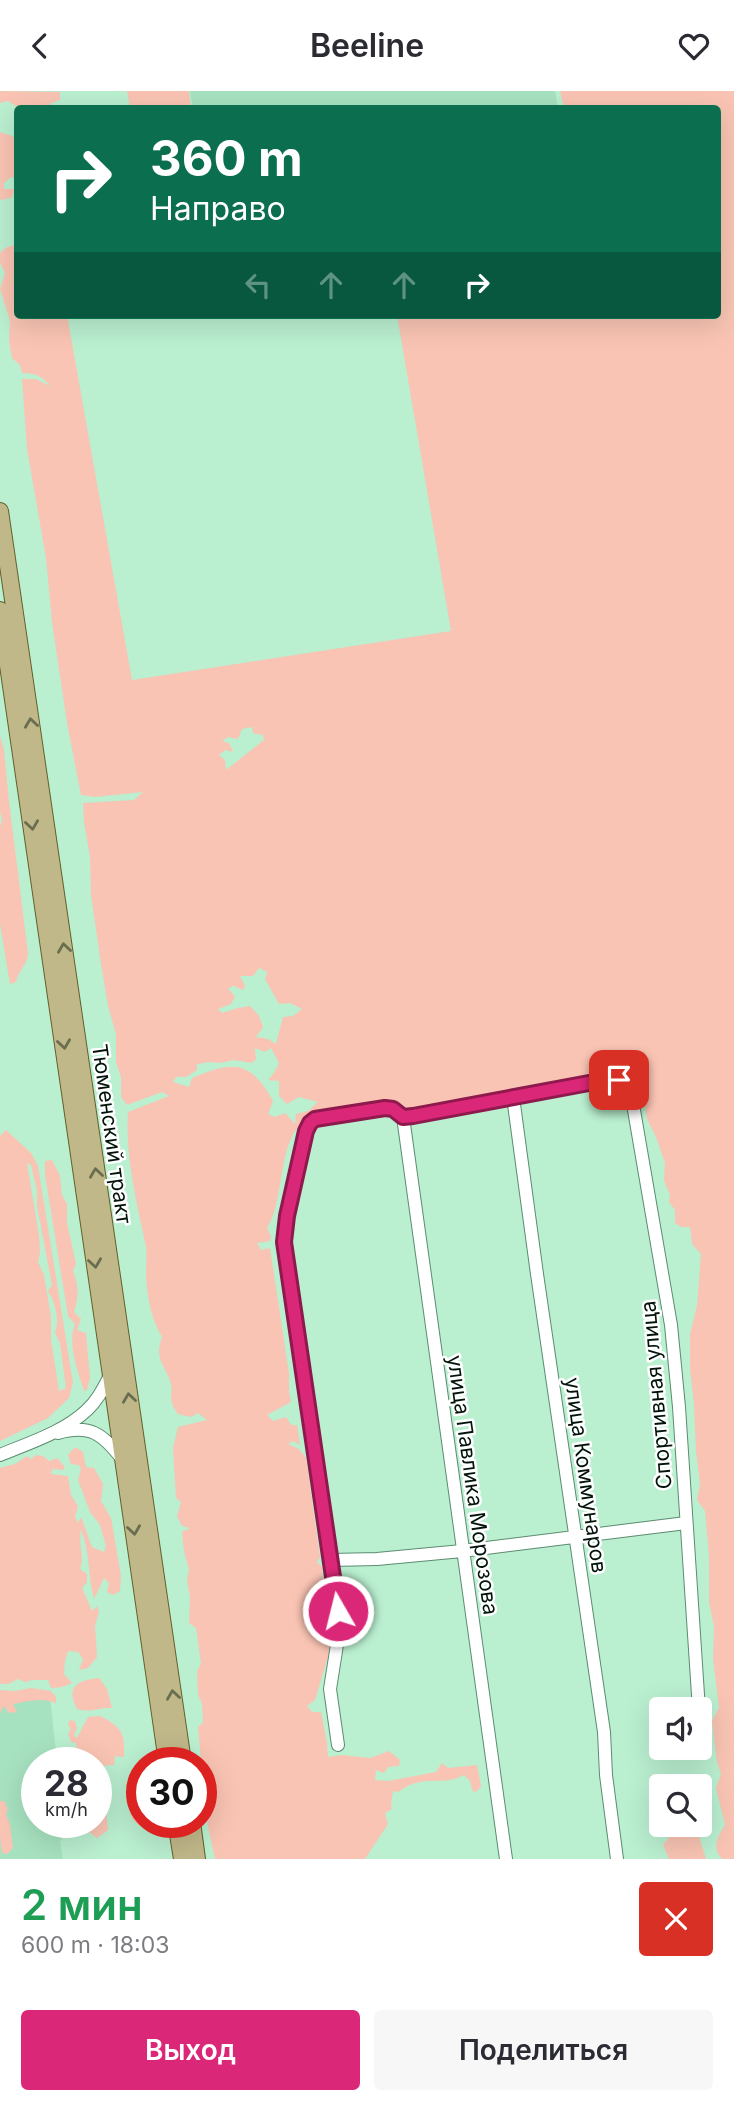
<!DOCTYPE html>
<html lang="ru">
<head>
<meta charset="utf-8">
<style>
	:root { --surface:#fff; --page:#f7f7f7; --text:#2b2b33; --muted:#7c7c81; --accent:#db2777 }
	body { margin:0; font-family:Inter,sans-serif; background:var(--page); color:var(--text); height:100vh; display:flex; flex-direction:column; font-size:26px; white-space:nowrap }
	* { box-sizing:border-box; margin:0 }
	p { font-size:23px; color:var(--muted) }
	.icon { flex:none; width:38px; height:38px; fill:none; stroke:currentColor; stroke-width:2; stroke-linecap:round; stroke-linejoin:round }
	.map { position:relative; height:1768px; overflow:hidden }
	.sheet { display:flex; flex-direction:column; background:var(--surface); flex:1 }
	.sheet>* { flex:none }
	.guide { position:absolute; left:14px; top:14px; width:707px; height:214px; border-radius:7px; box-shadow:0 7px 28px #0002; background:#0b6e4f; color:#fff; overflow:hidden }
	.controls { position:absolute; left:649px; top:1606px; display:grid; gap:14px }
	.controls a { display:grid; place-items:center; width:63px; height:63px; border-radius:7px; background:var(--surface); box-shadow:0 7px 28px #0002; font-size:35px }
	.speed { position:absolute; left:21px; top:1656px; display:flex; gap:14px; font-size:35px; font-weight:700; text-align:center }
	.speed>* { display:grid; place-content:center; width:91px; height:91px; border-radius:50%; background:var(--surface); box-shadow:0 7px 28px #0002; line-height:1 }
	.speed small { font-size:18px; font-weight:400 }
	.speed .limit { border:10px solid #d22; background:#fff; color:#111 }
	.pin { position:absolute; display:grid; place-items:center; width:60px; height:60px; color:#fff; margin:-30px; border-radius:14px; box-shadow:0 4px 10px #0006 }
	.me { position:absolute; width:77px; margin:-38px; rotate:352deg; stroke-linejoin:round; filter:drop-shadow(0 0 5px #0008) }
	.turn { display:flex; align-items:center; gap:24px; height:147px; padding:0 21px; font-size:32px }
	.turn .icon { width:91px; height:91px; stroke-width:2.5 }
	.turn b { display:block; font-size:49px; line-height:60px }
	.lanes { display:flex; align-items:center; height:66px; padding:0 21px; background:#0003; justify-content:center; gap:35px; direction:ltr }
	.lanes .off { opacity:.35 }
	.round { display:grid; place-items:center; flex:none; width:74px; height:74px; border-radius:7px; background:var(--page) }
	.headline { display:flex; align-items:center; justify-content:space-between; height:119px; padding:0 21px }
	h1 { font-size:42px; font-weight:600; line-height:52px; color:#1e9e55 }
	.action { display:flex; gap:14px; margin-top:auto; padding:14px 21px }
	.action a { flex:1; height:80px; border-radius:7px; background:var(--accent); color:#fff; font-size:28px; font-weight:600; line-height:80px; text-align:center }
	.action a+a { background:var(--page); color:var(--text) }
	header { display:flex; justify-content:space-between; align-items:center; height:91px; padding:0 21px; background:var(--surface); font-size:32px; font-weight:600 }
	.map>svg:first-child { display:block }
	.built { fill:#a7e2c0 }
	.green { fill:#f9c4b3; fill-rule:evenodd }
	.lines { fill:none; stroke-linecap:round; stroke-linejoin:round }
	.minor-casing { stroke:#5b8c71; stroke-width:14 }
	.major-casing { stroke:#625f2a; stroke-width:18 }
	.minor { stroke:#fff; stroke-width:12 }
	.major { stroke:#c0b889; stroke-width:16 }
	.oneway { stroke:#6a6e50 }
	.route-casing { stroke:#8e194d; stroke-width:18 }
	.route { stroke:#db2777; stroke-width:12 }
	.labels { text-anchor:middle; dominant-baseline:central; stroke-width:5; stroke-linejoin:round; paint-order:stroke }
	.street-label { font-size:21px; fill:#02140a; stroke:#fff }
</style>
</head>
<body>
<header><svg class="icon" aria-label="back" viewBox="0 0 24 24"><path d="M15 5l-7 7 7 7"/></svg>Beeline<svg class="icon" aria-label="heart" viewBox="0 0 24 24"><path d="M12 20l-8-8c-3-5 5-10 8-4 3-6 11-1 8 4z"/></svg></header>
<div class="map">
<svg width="734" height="1768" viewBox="0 0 734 1768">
	<rect width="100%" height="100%" fill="#baefd0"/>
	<!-- built -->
	<path class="built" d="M190 0H555L558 17 193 18Z
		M50 1605 57 1671H37V1731H61L62 1749 60 1750 63 1768H0V1610Z"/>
	<!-- green -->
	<path class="green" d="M0 0 60 1V9L49 13 59 17H19L8 10 0 12Z
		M127 0H189L191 17H130Z
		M560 0H734V1768H722C711 1757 718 1745 725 1734L716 1697 721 1683 717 1671 712 1630 719 1617 713 1568 714 1536 709 1511V1464L705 1420 697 1409 700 1393 696 1360 694 1313 690 1278V1243L697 1215 701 1163 692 1153 690 1136H681L675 1132V1119L669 1111 670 1104 664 1089 665 1072 656 1046 647 1028 642 996 634 989 620 985 531 997 413 1018 315 1026C311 1028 304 1030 301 1033 278 1053 284 1112 267 1137L271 1145 270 1150 257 1152 261 1159 270 1157 289 1283V1301L291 1311 267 1324 273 1330 286 1326 291 1334H297L300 1354 293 1350 288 1353 299 1358 306 1367 320 1466 317 1471 322 1476 325 1516 306 1537 320 1525 327 1523 330 1559 315 1609 307 1615 312 1621H321L327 1652 328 1666 341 1664 370 1667 389 1660 400 1669 399 1675 388 1676 384 1682 376 1679 375 1689 388 1690 436 1681 442 1672 448 1677 477 1674 481 1695 477 1700 473 1701 470 1690 464 1684C439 1697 426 1681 398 1701L393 1700 391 1713 392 1718 385 1722 388 1733 365 1768H215L206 1727 198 1636 203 1631 202 1613 198 1603 197 1581 201 1572 196 1537 189 1532 190 1506 187 1490 189 1478 184 1461 182 1441 190 1437 182 1435 177 1425 181 1411 176 1407 173 1357 178 1336 207 1329 198 1322 191 1326 178 1323C165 1305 175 1306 170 1290 164 1272 154 1268 162 1246 151 1228 147 1205 146 1184 146 1174 147 1165 146 1156 137 1112 125 1067 128 1021L169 1005 162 1001 127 1014 121 1006V986L116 971V943L108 915 101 873 91 804 90 766 84 731 83 712 134 709 143 701 95 706 81 704 67 632 52 531 46 467 27 358 22 288H36L50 295C42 285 35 282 22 282L20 274 12 267 9 250 10 230 0 198 5 182 0 172V162L5 157 17 153 18 224H67L132 589 451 540 397 224H718V18L564 17ZM252 636 253 642 263 644 264 649 226 679 225 669 219 664 225 659 233 661 229 652 222 650 228 646 238 648 242 638ZM259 877 267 881 265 888 279 913 290 912 302 918 293 925 283 926 276 953 268 948 256 946 263 936 259 925 250 915 238 917 222 922 218 918 231 913 235 906 228 897 234 895 243 899 245 895 240 885H253ZM255 957 265 961 271 957 279 972 274 982 268 989 279 990V1005L287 1013 299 1006 318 1011 308 1020 296 1023 295 1033 285 1022 275 1026 268 1023 273 1010C250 968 232 970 192 987L189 996 173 991 176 986H186L197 979V973L210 971 220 972 234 969 252 972 256 968Z
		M0 41 12 45 18 49 17 87 11 86 4 92V98H16L11 107 0 109Z
		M0 645 4 659 9 710 28 862C28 874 18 879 16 891L10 893 0 833V736L2 728 0 721Z
		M6 1039 31 1062 38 1075 73 1292 69 1307 48 1327 0 1350V1045ZM27 1072 31 1074 37 1100V1115L52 1194 48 1200C55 1212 60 1228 55 1242L60 1252 66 1297 59 1300 51 1249V1226L44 1184 38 1171 40 1162 39 1145Z
		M52 1069 60 1085 62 1104 67 1113V1132L76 1173 73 1180C79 1196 79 1205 74 1221L81 1228 77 1239 86 1242 90 1287 87 1299 84 1300C78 1280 67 1254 75 1233L68 1225 45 1084V1070Z
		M75 1356 83 1361 86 1376 94 1377 103 1393 101 1410 111 1427 121 1485 120 1500 113 1504 107 1501 109 1492 104 1487 94 1508C88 1486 90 1460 81 1439 78 1454 85 1465 80 1478L87 1483V1491L82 1497 92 1520 97 1515 99 1521 95 1534 97 1566 88 1577 79 1579 83 1568 78 1561 68 1560 65 1570 64 1583 72 1592 62 1596 51 1597 48 1589H32L25 1591 18 1588 8 1593H0V1377L15 1373 27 1365 31 1368 36 1364 43 1365 49 1370 57 1367 65 1376 63 1379 52 1378 51 1383 68 1385 71 1404 78 1415 75 1426 78 1432 81 1426 92 1456 104 1461 106 1455 100 1434 90 1421 78 1389 81 1378 79 1374 71 1373 68 1364Z
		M99 1587 107 1598 112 1617C97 1616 94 1622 77 1618 65 1596 78 1589 99 1587Z
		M31 1597 51 1600 56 1606V1612C41 1606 28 1610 13 1613L17 1621 9 1622 4 1615 0 1622V1599L15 1600Z
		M100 1625C122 1636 125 1642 124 1666L115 1665 114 1674 101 1675 99 1688 104 1699 108 1739 97 1747 89 1741 91 1731H96V1671H78L76 1652 71 1651 68 1642 71 1639 68 1634 70 1629 75 1630 77 1637 74 1644 77 1647 88 1626Z
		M142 1689V1731L140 1735C125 1724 133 1717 127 1703L132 1699 127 1694 128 1690 138 1692Z
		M661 1703 662 1734H700V1718L704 1724 706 1735 698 1742 706 1768H669L663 1754 670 1745C659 1738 658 1732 660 1720L654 1712 659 1704Z
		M0 1710H4L8 1718 6 1723 10 1733 13 1757 7 1763 2 1762 0 1747Z"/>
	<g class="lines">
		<!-- minor casing -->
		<g class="minor-casing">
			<path id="minor" d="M513 1006 537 1183 604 1641 606 1684 617 1768
				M403 1026 506 1768
				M58 1342C90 1333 103 1343 122 1368
				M0 1364C29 1352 64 1341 87 1319 98 1309 104 1296 111 1283
				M331 1469 377 1468 462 1460 686 1432
				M338 1654 330 1598 339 1541 338 1520 284 1151 287 1125 306 1039 310 1032 315 1028 385 1017 393 1018 403 1026 413 1025 605 989H619L630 996 671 1234 679 1316 699 1619"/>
		</g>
		<!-- major casing -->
		<g class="major-casing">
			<path id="major" d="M0 420 183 1671
				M0 519 167 1671
				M176 1731 182 1768
				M192 1731 197 1768"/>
		</g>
		<!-- minor -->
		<use href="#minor" class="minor"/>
		<!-- major -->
		<use href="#major" class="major"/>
	</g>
	<!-- one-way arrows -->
	<defs><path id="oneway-chevron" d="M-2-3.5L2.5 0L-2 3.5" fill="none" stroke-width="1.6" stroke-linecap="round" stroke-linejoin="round" transform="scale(1.75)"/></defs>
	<g class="oneway">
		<use href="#oneway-chevron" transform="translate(31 632) rotate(-98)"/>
		<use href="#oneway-chevron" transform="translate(32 734) rotate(82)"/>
		<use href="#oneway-chevron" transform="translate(64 857) rotate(-98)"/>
		<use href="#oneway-chevron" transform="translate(64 953) rotate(82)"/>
		<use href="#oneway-chevron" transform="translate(96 1082) rotate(-98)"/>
		<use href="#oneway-chevron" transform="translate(95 1172) rotate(82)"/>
		<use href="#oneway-chevron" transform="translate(129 1307) rotate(-98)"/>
		<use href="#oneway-chevron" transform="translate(134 1439) rotate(82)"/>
		<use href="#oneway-chevron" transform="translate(173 1604) rotate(-98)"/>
	</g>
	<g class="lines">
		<!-- route casing -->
		<g class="route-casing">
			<path id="route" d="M338 1520 284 1151 287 1125 306 1040 310 1032 315 1028 385 1017 393 1018 403 1026 413 1025 605 989H619"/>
		</g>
		<!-- route -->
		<use href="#route" class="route"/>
	</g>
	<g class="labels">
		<!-- street labels -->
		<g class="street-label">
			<text transform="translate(112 1043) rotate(82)">Тюменский тракт</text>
			<text transform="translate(656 1304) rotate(-95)">Спортивная улица</text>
			<text transform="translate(586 1384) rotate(82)">улица Коммунаров</text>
			<text transform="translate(473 1394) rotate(82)">улица Павлика Морозова</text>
		</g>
	</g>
</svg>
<div class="controls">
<a><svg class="icon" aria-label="sound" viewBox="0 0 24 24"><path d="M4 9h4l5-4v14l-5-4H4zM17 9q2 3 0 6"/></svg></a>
<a><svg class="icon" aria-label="search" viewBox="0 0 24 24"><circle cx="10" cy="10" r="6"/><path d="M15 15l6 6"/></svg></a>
</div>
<div class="speed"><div>28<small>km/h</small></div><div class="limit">30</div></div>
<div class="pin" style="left:619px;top:989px;background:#d93025"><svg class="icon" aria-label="arrive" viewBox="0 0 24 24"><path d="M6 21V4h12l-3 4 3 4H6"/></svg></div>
<svg class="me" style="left:338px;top:1520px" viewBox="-20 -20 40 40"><circle r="17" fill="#db2777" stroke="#fff" stroke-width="3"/><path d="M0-11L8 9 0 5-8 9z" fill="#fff"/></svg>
<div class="guide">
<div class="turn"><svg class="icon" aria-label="right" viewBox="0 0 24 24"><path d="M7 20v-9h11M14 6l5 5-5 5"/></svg><div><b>360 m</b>Направо</div></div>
<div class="lanes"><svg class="icon off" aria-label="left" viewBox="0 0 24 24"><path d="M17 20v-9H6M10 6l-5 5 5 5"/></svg><svg class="icon off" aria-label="ahead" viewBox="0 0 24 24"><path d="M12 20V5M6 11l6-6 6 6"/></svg><svg class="icon off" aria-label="ahead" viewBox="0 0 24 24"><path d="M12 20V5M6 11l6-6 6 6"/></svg><svg class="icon" aria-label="right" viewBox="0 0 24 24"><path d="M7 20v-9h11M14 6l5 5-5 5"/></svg></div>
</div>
</div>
<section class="sheet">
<div class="headline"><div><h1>2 мин</h1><p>600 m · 18:03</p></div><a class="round" style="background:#d93025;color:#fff"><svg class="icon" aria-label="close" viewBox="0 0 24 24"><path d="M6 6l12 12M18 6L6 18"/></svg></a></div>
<div class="action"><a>Выход</a><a>Поделиться</a></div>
</section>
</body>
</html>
